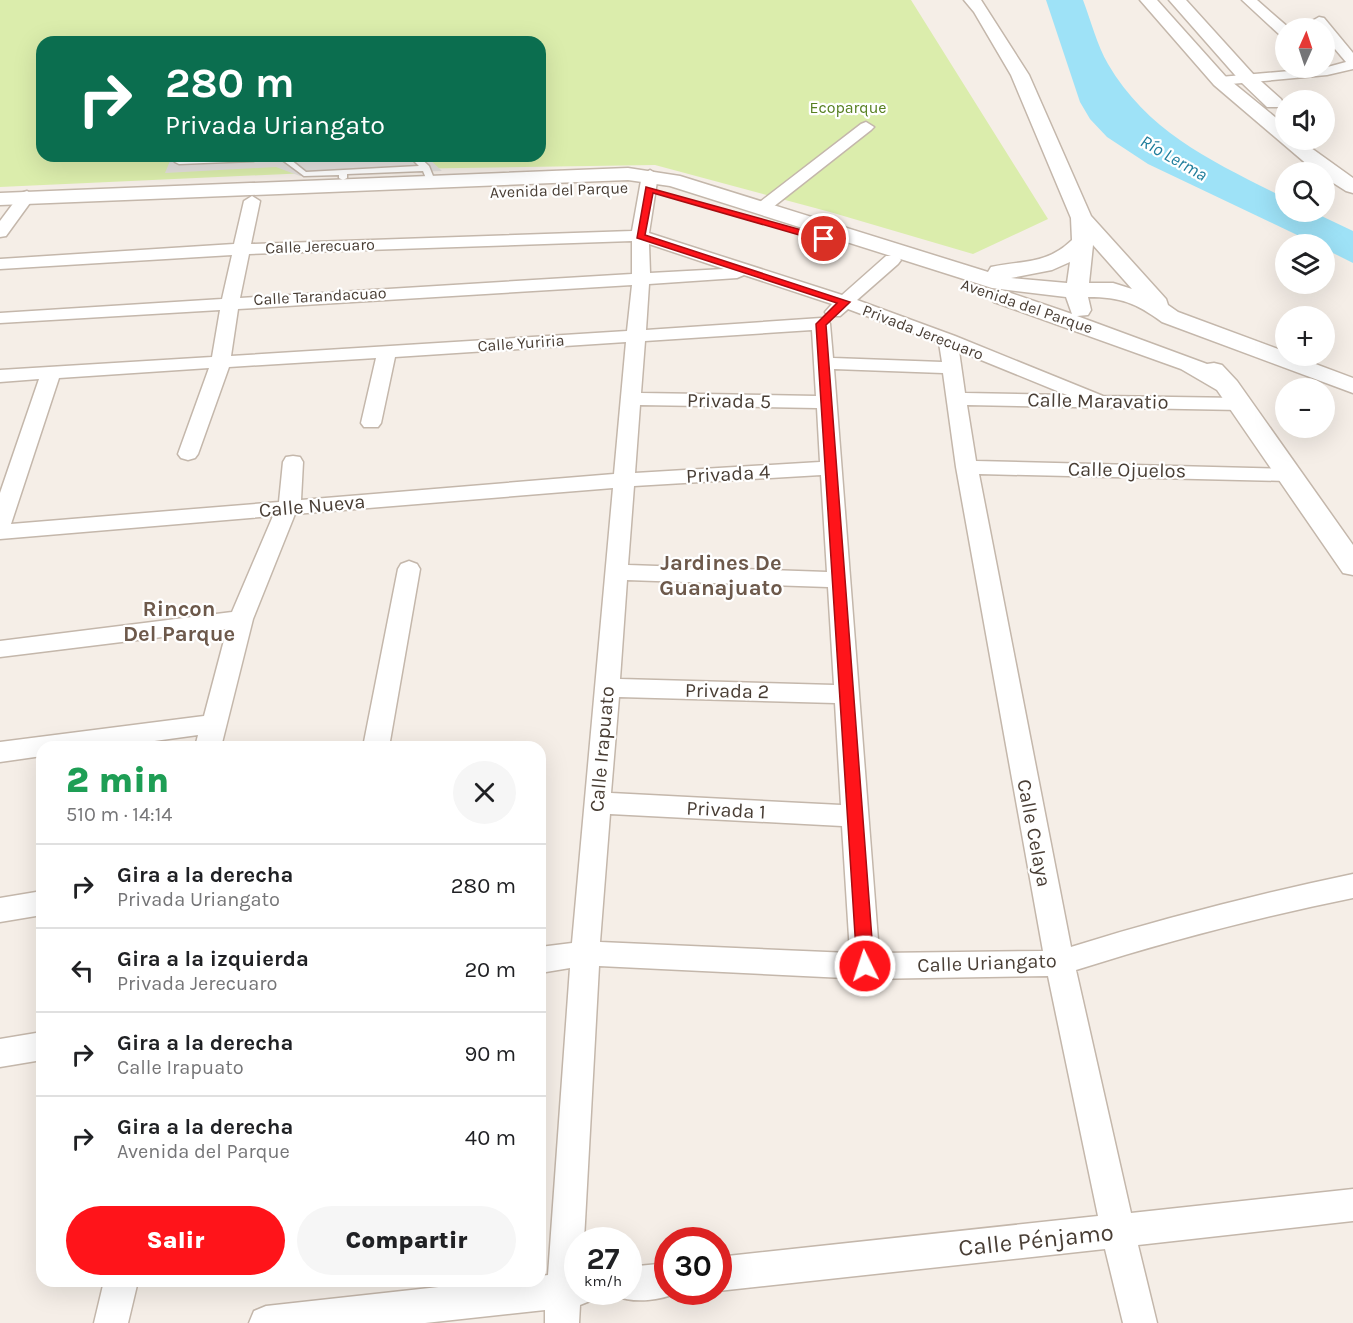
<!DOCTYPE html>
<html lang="es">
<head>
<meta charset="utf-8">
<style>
	:root { --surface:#fff; --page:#f6f6f6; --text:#202124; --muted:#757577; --line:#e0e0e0; --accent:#ff141a }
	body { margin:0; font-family:Karla,sans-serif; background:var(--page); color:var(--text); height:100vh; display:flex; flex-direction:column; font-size:22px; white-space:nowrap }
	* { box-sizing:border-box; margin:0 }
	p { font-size:20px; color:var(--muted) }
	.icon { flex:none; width:33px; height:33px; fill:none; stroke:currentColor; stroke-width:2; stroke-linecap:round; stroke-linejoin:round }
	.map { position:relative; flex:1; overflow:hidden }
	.panel { position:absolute; left:36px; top:741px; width:510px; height:546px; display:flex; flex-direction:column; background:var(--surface); border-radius:18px; box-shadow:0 6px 24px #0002 }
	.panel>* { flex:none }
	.top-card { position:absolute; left:36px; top:36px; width:510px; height:126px; border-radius:18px; box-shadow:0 6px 24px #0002; background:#0b6e4f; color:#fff; overflow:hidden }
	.needle { width:39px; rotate:3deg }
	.tools { position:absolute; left:1275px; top:18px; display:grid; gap:12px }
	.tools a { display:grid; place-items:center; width:60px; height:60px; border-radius:50%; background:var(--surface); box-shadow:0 6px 24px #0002; font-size:30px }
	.speed { position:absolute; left:564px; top:1227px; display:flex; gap:12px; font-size:30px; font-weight:700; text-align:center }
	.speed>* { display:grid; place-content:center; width:78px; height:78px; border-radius:50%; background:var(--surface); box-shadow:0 6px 24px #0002; line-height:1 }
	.speed small { font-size:15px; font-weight:400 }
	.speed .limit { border:9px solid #d22; background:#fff; color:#111 }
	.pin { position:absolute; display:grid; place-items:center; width:51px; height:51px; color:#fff; margin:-26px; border:3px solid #fff; border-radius:50%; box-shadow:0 2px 6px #0007 }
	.me { position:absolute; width:66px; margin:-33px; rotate:356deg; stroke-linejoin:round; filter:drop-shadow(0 0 4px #0008) }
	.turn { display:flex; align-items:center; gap:21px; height:126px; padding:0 30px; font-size:27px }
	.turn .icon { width:78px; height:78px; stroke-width:2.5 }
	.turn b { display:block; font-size:42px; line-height:51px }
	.round { display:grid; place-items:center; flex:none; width:63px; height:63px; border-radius:32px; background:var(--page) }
	.overview { display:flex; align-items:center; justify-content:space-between; height:102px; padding:0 30px }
	h1 { font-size:36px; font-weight:800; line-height:45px; color:#1e9e55 }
	.cta { display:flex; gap:12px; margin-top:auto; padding:12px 30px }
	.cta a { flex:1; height:69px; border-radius:36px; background:var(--accent); color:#fff; font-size:24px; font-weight:800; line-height:69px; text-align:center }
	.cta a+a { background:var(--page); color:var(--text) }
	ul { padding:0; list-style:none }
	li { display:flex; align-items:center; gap:18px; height:84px; padding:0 30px; border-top:2px solid var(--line) }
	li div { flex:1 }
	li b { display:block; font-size:22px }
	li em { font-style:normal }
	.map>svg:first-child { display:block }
	.green { fill:#dbedac; fill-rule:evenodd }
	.parking { fill:#e3dfdc }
	.water { fill:#9ee2f7 }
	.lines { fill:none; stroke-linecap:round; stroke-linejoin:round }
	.service-casing { stroke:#c4b7ab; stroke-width:3 }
	.minor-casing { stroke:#c4b7ab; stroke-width:3 }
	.tertiary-casing { stroke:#c4b7ab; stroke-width:3 }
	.service { fill:#fff; fill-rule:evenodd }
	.minor { fill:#fff; fill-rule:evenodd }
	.tertiary { fill:#fff; fill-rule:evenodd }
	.route { fill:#ff141a; stroke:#a60d11; stroke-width:1.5 }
	.labels { text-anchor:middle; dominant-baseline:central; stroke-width:4.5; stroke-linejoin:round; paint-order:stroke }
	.far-park-label { font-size:16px; fill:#578022; stroke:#fff }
	.far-street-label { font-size:16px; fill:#493e35; stroke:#fff }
	.far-water-label { font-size:18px; font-style:italic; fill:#207e9c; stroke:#fff }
	.street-label { font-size:20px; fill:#493e35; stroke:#fff }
	.quarter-label { font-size:22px; font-weight:bold; fill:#6d594b; stroke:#fff }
	.near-street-label { font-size:24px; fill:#493e35; stroke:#fff }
</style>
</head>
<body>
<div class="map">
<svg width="1353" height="1323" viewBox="0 0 1353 1323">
	<rect width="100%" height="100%" fill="#f5eee7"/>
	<!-- green -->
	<path class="green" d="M0 0H911L1048 219 973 254 830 212 655 165 395 169 0 187ZM42 42H540V156H42Z"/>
	<!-- parking -->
	<path class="parking" d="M172 156H426L442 171 300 176 276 167 165 173Z"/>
	<!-- water -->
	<path class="water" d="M1046 0H1083C1091 21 1097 45 1108 64 1149 134 1216 163 1285 198L1286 212H1313L1353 231V263L1325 249 1324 244H1316L1148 164 1107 137 1090 119 1080 102Z"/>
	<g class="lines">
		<!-- service casing -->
		<g class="service-casing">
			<path id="service" d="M275 156 253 161 179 164 175 162 179 160Z
				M277 156H286L306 172 419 166 409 156H418L429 166 435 181 428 183 423 171 347 174V178L343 180 339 178V175L304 176Z"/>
		</g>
		<!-- minor casing -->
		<g class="minor-casing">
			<path id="minor" d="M1242 0H1257L1289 28H1286V37L1281 36Z
				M1319 17 1324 18 1353 53V69L1327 75 1220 85 1213 81 1220 77 1324 68 1346 62 1324 36V28H1318L1312 21Z
				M866 122 874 127 871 130 768 211H756L754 208 756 205 861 124Z
				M650 170 658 175 649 233 842 295 886 256H898L901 260 898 264 857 300 955 336 1103 396 1241 398 1248 400 1251 404 1248 408 1241 410 967 405 976 461 1295 469 1298 474 1295 479 1288 481 979 474 1071 947C1164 918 1258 894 1353 874V898C1259 917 1168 941 1076 970L1131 1213 1353 1189V1221L1138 1245 1157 1323H1123L1105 1249 718 1291V1257L1098 1216 1048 976 865 979 599 966 584 1240H578V1292H594L590 1301 580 1305 579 1323H545V1310L425 1323H249L254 1311 266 1306 493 1281H540V1276L548 1275 570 968 540 973V947L572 943 613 488 295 514 253 619 221 747H195L198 735 111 747H42V756L0 762V742L204 716 227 629 0 657V641L232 612 273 516 0 539V493L39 379 0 382V370L212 357 220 310 0 323V313L222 299 232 255 0 269V259L234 244 244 201 252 196 260 201 251 244 632 231 642 175ZM632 241V274L240 298 249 254ZM649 244 724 269 650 273ZM744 275 832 304 825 312 828 316H840L848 309 939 343 942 362 833 358 830 324 828 320 821 318 646 330 649 284 737 278ZM632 285 627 331 231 356 238 309ZM812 330 816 396 641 393 645 341ZM626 342 614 474 301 500 303 462 300 457 293 456 286 457 283 462 279 502 11 524 59 378 209 368 178 454 181 458 188 460 195 458 198 454 229 367 376 358 361 423 364 427H378L381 423 395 357ZM959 351 1067 395 965 393ZM834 369 943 373 956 467 1043 951 879 953ZM640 405 817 408 820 462 635 473ZM821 475 827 572 628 565 634 486ZM627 580 828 587 834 685 620 679ZM619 697 835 703 841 805 611 793ZM610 814 842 826 850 953 600 942Z
				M27 191 35 196 6 236 0 237V221L21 193Z
				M409 561 417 564 420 569 389 747H363L398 569 401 564Z
				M42 891V915L0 922V898Z
				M42 1032V1060L0 1067V1039Z
				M668 1263V1292H680C661 1300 635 1304 616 1296L614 1292H628V1267Z
				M104 1281H138L128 1323H94Z"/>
		</g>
		<!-- tertiary casing -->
		<g class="tertiary-casing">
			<path id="tertiary" d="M964 0H981L1029 75 1091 216 1166 299 1168 305 1178 312 1286 352V356H1294L1353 378V393L1162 322C1136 303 1121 297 1088 297L1091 310 1088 315 1077 316 1207 364 1214 363 1222 365 1237 381 1353 545V575L1343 573 1217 390 1181 369 994 302 991 297 994 292 1002 290 1072 314 1066 297 992 288 670 186 628 180 0 205V193L628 168 680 176 988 272 991 267C1023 260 1046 265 1072 240L1071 218 1011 75 974 12ZM1093 245 1132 289 1113 283H1089ZM1070 262 1067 283 1011 278 1052 270Z
				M1140 0H1157L1226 77 1286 126V140H1300L1353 178V193L1346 191 1324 177V172H1318L1309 166 1214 85Z
				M1169 0H1186L1254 75 1281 99 1283 103 1281 107H1267L1242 83Z"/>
		</g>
		<!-- service -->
		<use href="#service" class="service"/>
		<!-- minor -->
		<use href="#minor" class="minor"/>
		<!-- tertiary -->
		<use href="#tertiary" class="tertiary"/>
	</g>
	<!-- route -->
	<path class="route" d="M646 187 827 237V241H820L653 193 645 235 850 302 826 325 874 966 871 971 865 973 860 971 857 966 816 324 837 303 637 238Z"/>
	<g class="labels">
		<!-- far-park labels -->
		<g class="far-park-label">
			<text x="848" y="107">Ecoparque</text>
		</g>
		<!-- far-street labels -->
		<g class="far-street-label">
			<text transform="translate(559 190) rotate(-2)">Avenida del Parque</text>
			<text transform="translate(320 246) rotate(-2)">Calle Jerecuaro</text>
			<text transform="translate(320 296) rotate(-3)">Calle Tarandacuao</text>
			<text transform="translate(1027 306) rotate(19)">Avenida del Parque</text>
			<text transform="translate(923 332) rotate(21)">Privada Jerecuaro</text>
			<text transform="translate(521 343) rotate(-4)">Calle Yuriria</text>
		</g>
		<!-- far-water labels -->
		<g class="far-water-label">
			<text transform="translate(1174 158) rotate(30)">Río Lerma</text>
		</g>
		<!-- street labels -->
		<g class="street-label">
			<text transform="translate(729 401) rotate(1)">Privada 5</text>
			<text transform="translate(1098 401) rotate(1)">Calle Maravatio</text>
			<text transform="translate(1127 470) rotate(1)">Calle Ojuelos</text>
			<text transform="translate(728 474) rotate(-3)">Privada 4</text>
			<text transform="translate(312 506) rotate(-5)">Calle Nueva</text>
			<text transform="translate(727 691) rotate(1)">Privada 2</text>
			<text transform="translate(602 749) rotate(-85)">Calle Irapuato</text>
			<text transform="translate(726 810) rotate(3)">Privada 1</text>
			<text transform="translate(1034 833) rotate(79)">Calle Celaya</text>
			<text transform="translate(987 963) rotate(-2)">Calle Uriangato</text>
		</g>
		<!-- quarter labels -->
		<g class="quarter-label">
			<text x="721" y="563">Jardines De<tspan x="721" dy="25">Guanajuato</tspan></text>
			<text x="179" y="609">Rincon<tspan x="179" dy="25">Del Parque</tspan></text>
		</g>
		<!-- near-street labels -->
		<g class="near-street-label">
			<text transform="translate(1036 1240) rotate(-6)">Calle Pénjamo</text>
		</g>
	</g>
</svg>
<div class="tools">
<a><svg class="needle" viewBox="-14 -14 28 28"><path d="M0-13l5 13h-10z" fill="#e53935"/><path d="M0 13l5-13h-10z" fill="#757577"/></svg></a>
<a><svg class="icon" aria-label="sound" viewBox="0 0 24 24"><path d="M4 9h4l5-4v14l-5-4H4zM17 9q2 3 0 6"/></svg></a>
<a><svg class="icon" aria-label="search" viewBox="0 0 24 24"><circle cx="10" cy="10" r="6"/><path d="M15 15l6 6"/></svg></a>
<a><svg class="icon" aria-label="layers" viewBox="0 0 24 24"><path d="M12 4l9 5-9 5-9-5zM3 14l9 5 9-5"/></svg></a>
<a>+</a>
<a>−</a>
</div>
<div class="speed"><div>27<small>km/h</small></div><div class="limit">30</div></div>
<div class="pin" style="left:824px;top:239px;background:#d93025"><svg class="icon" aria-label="arrive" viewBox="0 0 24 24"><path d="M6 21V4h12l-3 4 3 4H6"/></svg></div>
<svg class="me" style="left:865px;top:966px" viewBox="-20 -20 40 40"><circle r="17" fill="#ff141a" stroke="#fff" stroke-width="3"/><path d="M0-11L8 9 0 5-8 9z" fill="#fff"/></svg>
<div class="top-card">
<div class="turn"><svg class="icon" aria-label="right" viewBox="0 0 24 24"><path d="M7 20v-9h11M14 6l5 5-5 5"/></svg><div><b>280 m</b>Privada Uriangato</div></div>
</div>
<section class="panel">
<div class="overview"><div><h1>2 min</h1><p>510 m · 14:14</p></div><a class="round"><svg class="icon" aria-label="close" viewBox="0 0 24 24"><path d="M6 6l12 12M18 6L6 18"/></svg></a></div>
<ul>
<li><svg class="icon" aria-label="right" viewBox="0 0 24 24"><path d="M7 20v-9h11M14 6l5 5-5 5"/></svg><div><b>Gira a la derecha</b><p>Privada Uriangato</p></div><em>280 m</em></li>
<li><svg class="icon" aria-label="left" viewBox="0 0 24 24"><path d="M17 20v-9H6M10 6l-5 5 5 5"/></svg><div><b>Gira a la izquierda</b><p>Privada Jerecuaro</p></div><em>20 m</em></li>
<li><svg class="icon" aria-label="right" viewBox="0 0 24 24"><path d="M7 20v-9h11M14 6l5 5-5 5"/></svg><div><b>Gira a la derecha</b><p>Calle Irapuato</p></div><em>90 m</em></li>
<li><svg class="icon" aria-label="right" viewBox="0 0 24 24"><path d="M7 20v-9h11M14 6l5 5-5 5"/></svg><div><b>Gira a la derecha</b><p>Avenida del Parque</p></div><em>40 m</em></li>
</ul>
<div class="cta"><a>Salir</a><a>Compartir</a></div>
</section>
</div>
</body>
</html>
